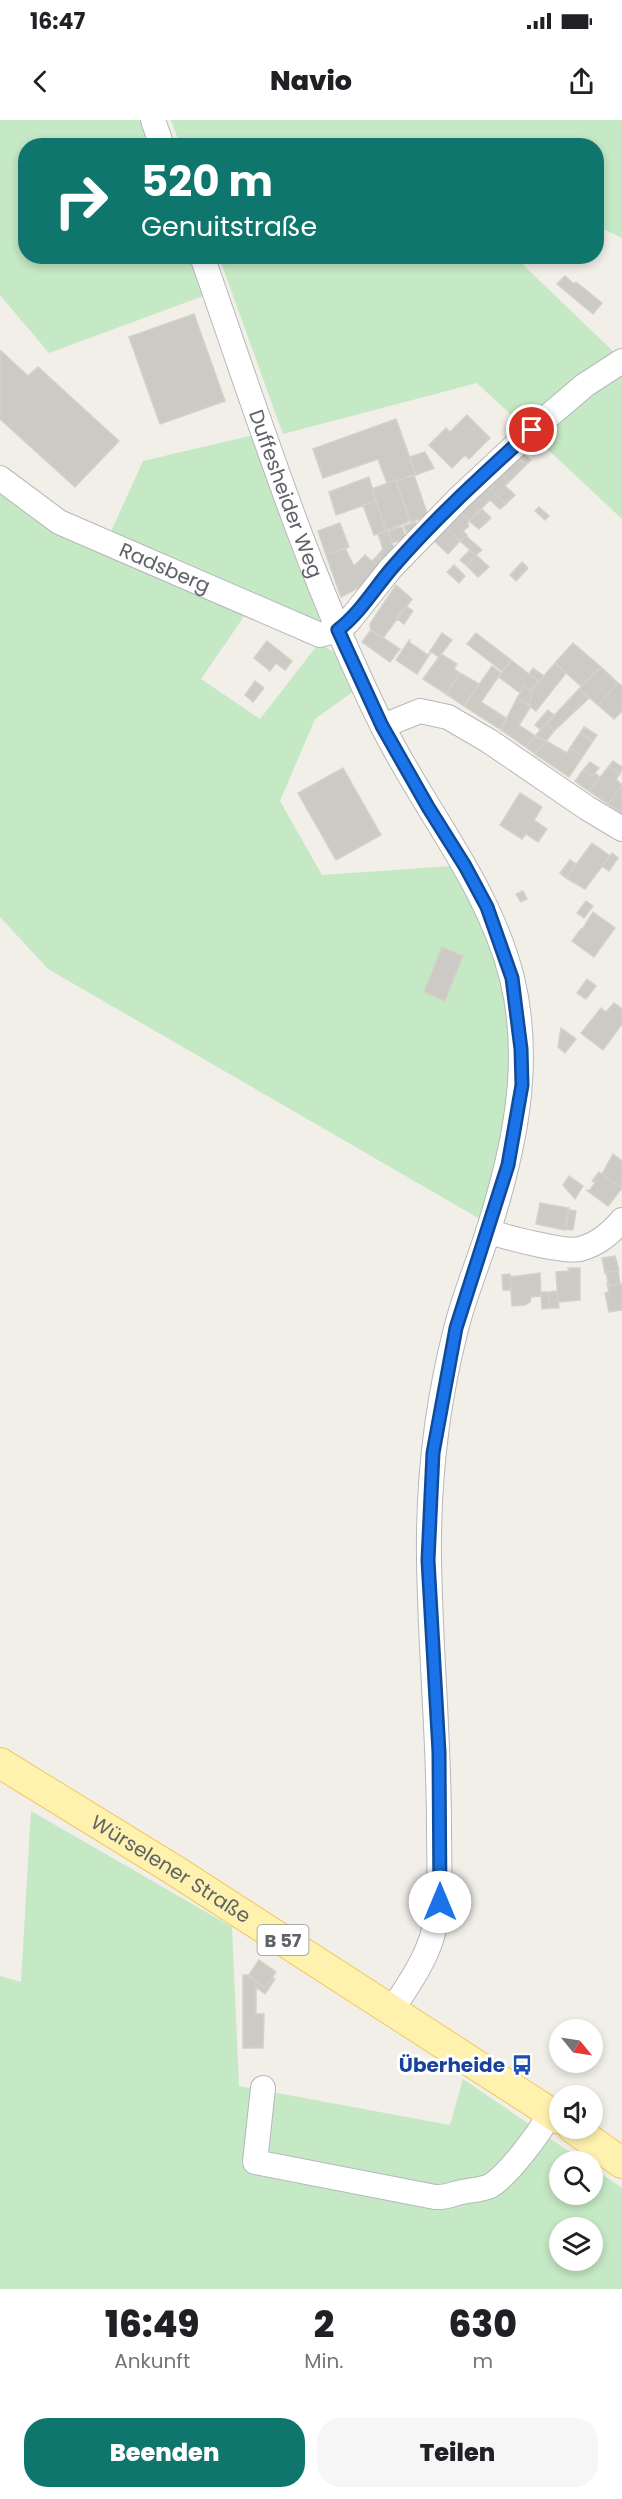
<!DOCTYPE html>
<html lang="de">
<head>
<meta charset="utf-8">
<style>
	:root { --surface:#fff; --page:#f6f6f6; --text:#202124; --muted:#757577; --accent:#0f766e }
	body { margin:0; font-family:Poppins,sans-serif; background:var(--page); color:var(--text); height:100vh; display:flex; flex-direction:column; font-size:22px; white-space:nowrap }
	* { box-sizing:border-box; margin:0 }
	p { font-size:20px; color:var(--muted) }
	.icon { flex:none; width:33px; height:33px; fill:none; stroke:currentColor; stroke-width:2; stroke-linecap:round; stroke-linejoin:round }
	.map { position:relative; height:2169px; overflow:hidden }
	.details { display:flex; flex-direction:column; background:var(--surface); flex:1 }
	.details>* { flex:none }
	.hud { position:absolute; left:18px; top:18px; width:586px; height:126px; border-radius:24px; box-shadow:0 3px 9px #0003; background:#0f766e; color:#fff; overflow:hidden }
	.needle { width:39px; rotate:120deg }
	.fabs { position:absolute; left:549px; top:1899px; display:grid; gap:12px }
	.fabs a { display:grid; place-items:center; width:54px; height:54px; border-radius:50%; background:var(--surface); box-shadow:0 3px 9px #0003; font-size:30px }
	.pin { position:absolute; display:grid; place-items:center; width:51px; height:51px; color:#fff; margin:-26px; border:3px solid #fff; border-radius:50%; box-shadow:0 2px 6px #0007 }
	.me { position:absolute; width:66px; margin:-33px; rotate:0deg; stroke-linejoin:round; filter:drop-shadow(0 0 4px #0008) }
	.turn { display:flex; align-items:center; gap:21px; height:126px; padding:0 24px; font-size:27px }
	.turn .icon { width:78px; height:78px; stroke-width:2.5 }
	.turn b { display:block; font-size:42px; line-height:51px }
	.eta { display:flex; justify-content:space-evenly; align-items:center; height:102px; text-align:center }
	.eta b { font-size:36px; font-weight:800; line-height:42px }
	.button { display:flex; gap:12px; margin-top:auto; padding:12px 24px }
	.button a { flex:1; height:69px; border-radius:24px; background:var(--accent); color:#fff; font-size:24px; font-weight:800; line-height:69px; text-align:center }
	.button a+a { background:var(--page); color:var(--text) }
	.status { display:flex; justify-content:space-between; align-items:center; height:42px; padding:0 30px; background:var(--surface); direction:ltr }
	.status svg { height:16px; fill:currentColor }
	header { display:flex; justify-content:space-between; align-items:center; height:78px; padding:0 24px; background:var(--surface); font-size:27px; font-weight:800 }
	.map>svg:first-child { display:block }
	.green { fill:#c5e8c5; fill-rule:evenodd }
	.building { fill:#cccac5; stroke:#d6d1c6; stroke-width:1.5 }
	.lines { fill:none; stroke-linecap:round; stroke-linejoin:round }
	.minor-casing { stroke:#b5b8bc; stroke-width:26 }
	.major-casing { stroke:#f2c960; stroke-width:32 }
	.minor { stroke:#fff; stroke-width:24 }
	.major { stroke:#fff2af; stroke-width:30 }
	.route-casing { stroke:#114b97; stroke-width:15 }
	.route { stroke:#1a73e8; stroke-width:10 }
	.labels { text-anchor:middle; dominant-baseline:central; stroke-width:6; stroke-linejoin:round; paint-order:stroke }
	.shield { fill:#fff; stroke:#8f9295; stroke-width:1.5 }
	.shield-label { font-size:18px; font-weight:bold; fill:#5f6368 }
	.street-label { font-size:20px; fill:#5f6368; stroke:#fff }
	.transit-label { font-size:20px; font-weight:bold; fill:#164399; stroke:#fff; text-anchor:end }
</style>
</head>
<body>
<div class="status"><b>16:47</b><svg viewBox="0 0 49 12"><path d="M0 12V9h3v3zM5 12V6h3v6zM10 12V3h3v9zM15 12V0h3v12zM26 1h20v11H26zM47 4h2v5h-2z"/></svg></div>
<header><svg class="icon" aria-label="back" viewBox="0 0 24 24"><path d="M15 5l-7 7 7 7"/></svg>Navio<svg class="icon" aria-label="share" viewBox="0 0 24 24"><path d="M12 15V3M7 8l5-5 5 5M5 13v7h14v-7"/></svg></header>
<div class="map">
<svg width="622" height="2169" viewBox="0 0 622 2169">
	<rect width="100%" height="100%" fill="#f1efe8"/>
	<!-- green -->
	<path class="green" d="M0 0H145L154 25 26 26V136L193 137 206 175 49 233 0 175Z
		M171 0H622V118L597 106V26L180 25Z
		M219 137H515L622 240V399L477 263 283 314Z
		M258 314 321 495 319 501 312 505 109 416 143 341Z
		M0 370 247 492 201 559 260 599 319 523 339 535 354 571 315 599 280 681 322 755 452 746 490 820 510 893 511 963 499 1043 480 1099 48 849 0 797Z
		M31 1691 232 1807 239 1966 450 2005 463 1959 583 2041 560 2042V2074H592L593 2048 622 2068V2169H0V1856L21 1862ZM560 2108H592V2140H560Z"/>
	<!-- building -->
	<path class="building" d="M565 156 574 164 576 162 602 183 593 194 557 164Z
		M194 194 225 281 160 304 129 217Z
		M0 230 28 256 38 247 119 321 75 367 0 299Z
		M467 295 490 318 469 339 465 335 452 348 429 325 446 308 450 312Z
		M396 299 416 355 387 363 378 339 323 358 313 329Z
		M518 330 531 340 527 344 518 340Z
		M425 332 434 348 416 355 410 337Z
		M519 339 527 344 509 362 497 350Z
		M497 350 509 362 505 366 515 375 506 384 484 363Z
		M414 355 428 396 411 402 396 361Z
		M369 357 376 381 336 395 329 372Z
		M396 360 410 401 386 411 372 369Z
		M484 363 506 384 500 389 490 380 469 401 458 389Z
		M376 381 386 411 374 415 363 385Z
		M539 387 549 396 545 400 535 391Z
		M458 389 469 401 467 404 469 406 463 411 467 415 460 421 443 405Z
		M482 389 491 398 479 409 469 401Z
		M415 402 418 408 406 412 404 406Z
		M340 403 349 427 326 435 318 411Z
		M443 405 460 421 448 434 430 417Z
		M402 407 406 418 392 423 388 411Z
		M388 410 395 431 383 443 378 435 383 429 378 414Z
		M466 416 482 430 476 435 460 421Z
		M345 428 354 446 365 435 379 448 362 466 341 477 326 435Z
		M470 430 476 435 467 446 460 440Z
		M378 435 383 443 379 448 372 441Z
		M476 435 489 447 478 457 467 446Z
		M522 442 528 448 516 461 510 455Z
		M454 445 465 456 459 463 447 452Z
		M396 465 412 479 383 518 371 510 370 504Z
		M406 486 413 491 404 504 396 498Z
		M371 510 400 529 390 542 362 522Z
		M442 513 452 520 439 537 430 531Z
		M476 513 511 540 502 551 467 524Z
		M410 519 409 522 428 535 431 532 417 554 396 540Z
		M267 521 292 541 285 550 276 543 270 551 254 538Z
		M573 523 601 547 581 566 555 543Z
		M441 534 457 544 454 549 460 553 446 574 423 559Z
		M511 540 539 562 531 571 524 567 520 573 499 557Z
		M555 543 566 553 536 591 528 585 531 580V571Z
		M492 546 501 553 481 582 506 598 501 610 464 586Z
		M601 547 618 563 598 585 579 569Z
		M533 548 544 556 539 561 529 554Z
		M460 553 479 564 464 586 446 574Z
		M255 561 264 568 253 582 245 575Z
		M618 563 622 566V591L614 599 598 585Z
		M524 567 531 571V580L528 585 517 578Z
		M579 569 589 578 554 611 547 603Z
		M517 578 531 586 519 605 535 616 526 627 501 610Z
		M548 590 554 595 541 610 535 605Z
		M547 603 554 611 546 621 535 616Z
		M584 607 597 615 593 621 580 613Z
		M580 613 593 621 583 636 570 628Z
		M535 616 546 621 535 634 526 627Z
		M546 621 567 633 570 628 583 636 569 657 535 634Z
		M613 641 622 647 620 654 609 646Z
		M590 642 599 648 592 656 583 650Z
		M609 646 620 654 616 659 622 665 608 684 589 671Z
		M343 648 381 715 336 740 298 673Z
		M583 650 592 656 595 653 600 657 589 671 575 661Z
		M622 665V693L608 684Z
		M520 673 542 687 534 700 547 709 538 722 526 714 522 719 500 705Z
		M592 723 610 736 585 769 566 758Z
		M612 733 618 738 609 751 602 746Z
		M570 740 576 744 566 758 560 753Z
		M523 771 527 779 521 782 516 774Z
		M586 781 593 786 584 798 577 793Z
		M593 792 615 808 594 837 572 821 581 809 582 810Z
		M442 827 463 836 445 881 424 872Z
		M587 859 596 866 586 879 577 873Z
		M614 883 622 889V904L603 930 581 913 601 888 606 892Z
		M561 908 576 919 565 933 558 927Z
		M613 1034 622 1041V1068L602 1054Z
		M599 1052 622 1068 608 1086 586 1070 589 1071 595 1063 592 1061Z
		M569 1056 583 1066 575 1079 563 1065Z
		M540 1083 569 1088 565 1110 536 1104Z
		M568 1090 576 1091 573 1110 565 1109Z
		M615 1136 619 1150 605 1153 602 1138Z
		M568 1148H580V1180L558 1182 556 1152 569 1151Z
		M618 1150 620 1164 609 1166 606 1152Z
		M540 1153 541 1176 531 1177 530 1182 525 1185 512 1186 510 1157Z
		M510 1154 511 1170H503L502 1155Z
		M607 1164 609 1166 622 1164V1190L609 1192 605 1173 609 1172Z
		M557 1171 559 1188H550L549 1172Z
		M541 1172H549L550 1188 542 1189Z
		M259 1840 276 1852 265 1868 248 1856Z
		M243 1855H249L265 1868 272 1858 275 1859 265 1874 256 1867V1894H264L263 1928H243Z"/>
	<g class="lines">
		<!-- minor casing -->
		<g class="minor-casing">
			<g id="minor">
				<path d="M153 0 162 26"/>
				<path id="s1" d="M202 136C257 293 307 453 381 603 423 689 488 763 512 858 533 944 514 1030 488 1112 478 1144 464 1176 456 1209 437 1283 428 1362 429 1438 430 1528 439 1617 439 1706 439 1744 442 1781 432 1817 424 1843 407 1867 392 1890"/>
				<path id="s2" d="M0 358 59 402 320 515 338 510 348 502 391 448 458 379 532 310 585 265 622 241"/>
				<path d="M383 606 420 591 448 597 489 621 587 688 622 709"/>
				<path d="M488 1111C504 1117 566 1133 580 1129 598 1124 610 1114 622 1100"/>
				<path d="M263 1968 255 2042 435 2077C445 2078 452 2074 462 2072 471 2070 481 2070 490 2066 509 2055 539 2013 551 1993"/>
			</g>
		</g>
		<!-- major casing -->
		<g class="major-casing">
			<g id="major">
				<path id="s3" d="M0 1643 174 1750 560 1999"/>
				<path d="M573 2008 622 2043"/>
			</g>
		</g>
		<!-- minor -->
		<use href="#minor" class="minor"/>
		<!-- major -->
		<use href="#major" class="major"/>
	</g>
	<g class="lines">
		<!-- route casing -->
		<g class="route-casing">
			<path id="route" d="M440 1782 439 1632 428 1440 433 1333 456 1208 508 1045 522 965 521 929 512 858 487 787 465 746 428 687 382 606 338 510C360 493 374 469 392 448 435 398 484 354 532 310"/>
		</g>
		<!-- route -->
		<use href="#route" class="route"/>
	</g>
	<!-- icons -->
	<defs>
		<g id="bus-bare" transform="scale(1.62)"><path d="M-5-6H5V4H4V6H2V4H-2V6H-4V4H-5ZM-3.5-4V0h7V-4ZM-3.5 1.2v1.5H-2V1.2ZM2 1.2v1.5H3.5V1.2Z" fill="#1a4fb4" stroke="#fff" stroke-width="2.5" paint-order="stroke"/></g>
	</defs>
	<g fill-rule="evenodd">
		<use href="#bus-bare" x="522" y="1945"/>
	</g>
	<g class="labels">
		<!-- shield labels -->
		<rect class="shield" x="257.5" y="1805" width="51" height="30" rx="4.5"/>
		<g class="shield-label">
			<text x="283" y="1820">B 57</text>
		</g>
		<!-- street labels -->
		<g class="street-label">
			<text stroke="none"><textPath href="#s1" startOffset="252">Duffesheider Weg</textPath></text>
			<text stroke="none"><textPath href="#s2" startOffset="189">Radsberg</textPath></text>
			<text stroke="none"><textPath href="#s3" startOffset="201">Würselener Straße</textPath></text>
		</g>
		<!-- transit labels -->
		<g class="transit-label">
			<text x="505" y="1945">Überheide</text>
		</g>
	</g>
</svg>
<div class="fabs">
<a><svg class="needle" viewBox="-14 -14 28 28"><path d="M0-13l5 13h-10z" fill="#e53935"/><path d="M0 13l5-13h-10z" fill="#757577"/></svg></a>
<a><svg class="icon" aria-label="sound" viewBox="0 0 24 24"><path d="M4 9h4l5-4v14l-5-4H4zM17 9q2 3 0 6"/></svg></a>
<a><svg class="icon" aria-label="search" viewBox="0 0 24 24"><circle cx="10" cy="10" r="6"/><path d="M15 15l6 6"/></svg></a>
<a><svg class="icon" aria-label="layers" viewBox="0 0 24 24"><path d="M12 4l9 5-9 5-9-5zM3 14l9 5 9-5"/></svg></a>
</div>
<div class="pin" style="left:532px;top:310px;background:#d93025"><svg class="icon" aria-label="arrive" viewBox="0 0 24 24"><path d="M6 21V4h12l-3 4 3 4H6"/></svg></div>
<svg class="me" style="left:440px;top:1782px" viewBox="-20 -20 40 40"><circle r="19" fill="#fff"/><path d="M0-13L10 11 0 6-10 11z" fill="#1a73e8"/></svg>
<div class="hud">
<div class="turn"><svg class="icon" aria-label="right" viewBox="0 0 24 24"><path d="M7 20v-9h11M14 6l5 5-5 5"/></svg><div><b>520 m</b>Genuitstraße</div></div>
</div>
</div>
<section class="details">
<div class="eta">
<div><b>16:49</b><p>Ankunft</p></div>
<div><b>2</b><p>Min.</p></div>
<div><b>630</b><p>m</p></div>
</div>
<div class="button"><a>Beenden</a><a>Teilen</a></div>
</section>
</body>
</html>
